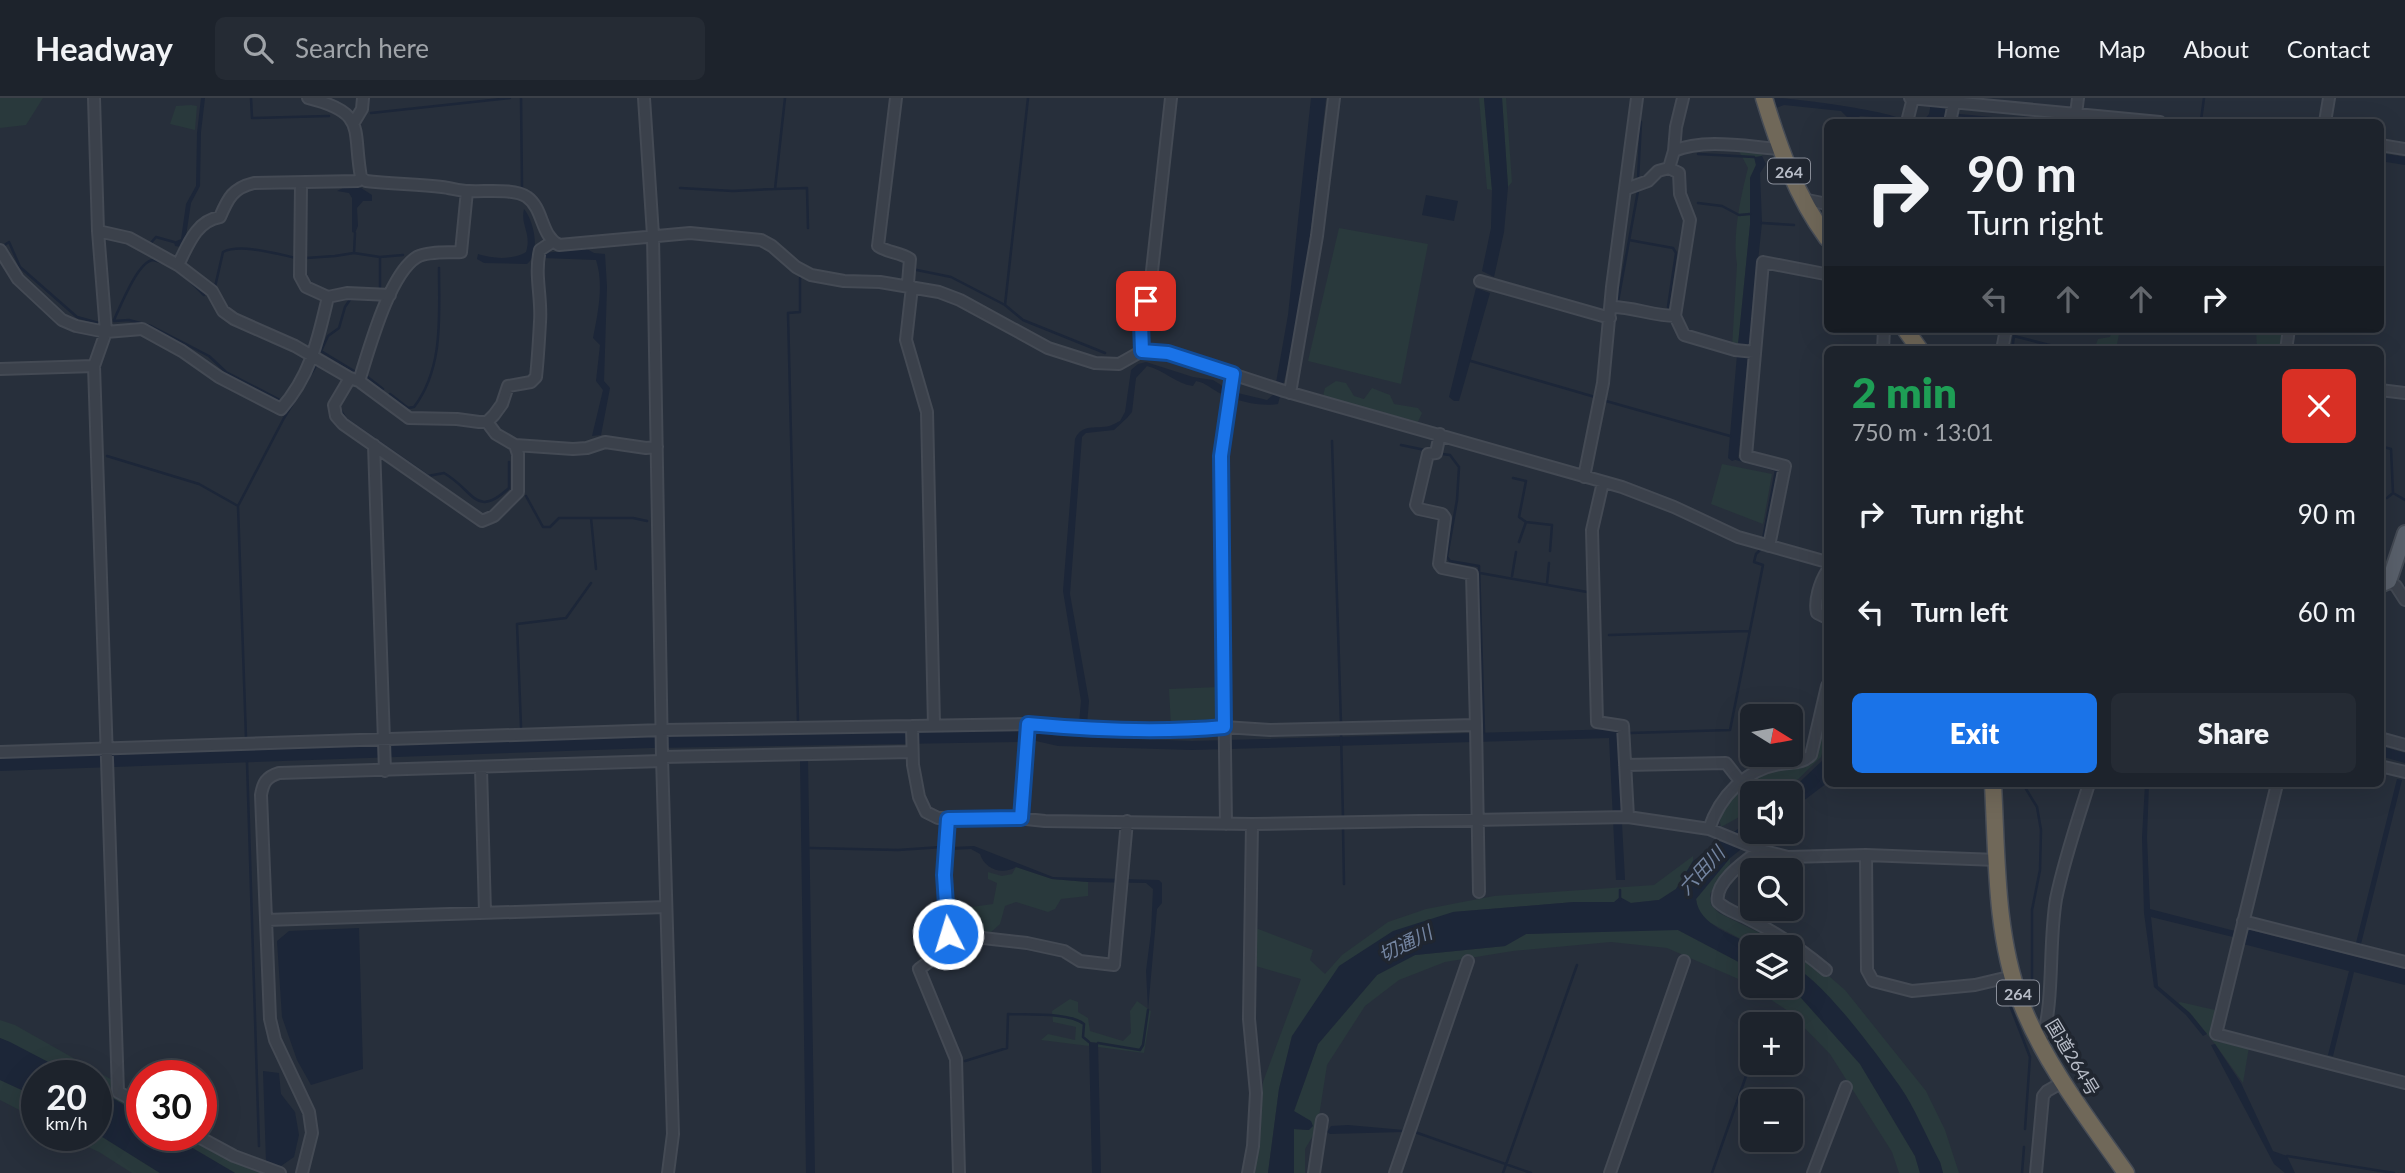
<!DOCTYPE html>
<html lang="en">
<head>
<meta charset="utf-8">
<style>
	:root { --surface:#1d232c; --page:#252b34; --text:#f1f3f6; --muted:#a0a4a9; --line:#3b4048; --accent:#1a73e8 }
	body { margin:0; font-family:Lato,"Noto Sans JP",sans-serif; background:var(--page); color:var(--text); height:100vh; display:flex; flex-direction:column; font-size:26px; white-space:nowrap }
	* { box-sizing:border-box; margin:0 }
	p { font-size:23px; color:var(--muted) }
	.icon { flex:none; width:38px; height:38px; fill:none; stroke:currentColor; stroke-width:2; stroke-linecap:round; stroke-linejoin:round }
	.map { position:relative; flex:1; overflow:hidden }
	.drawer { position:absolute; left:1824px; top:248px; width:560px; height:441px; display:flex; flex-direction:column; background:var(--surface); border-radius:10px; box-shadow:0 7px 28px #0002,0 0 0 2px var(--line) }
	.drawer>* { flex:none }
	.guide { position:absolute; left:1824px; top:21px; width:560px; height:214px; border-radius:10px; box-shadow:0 7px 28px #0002,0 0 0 2px var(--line); background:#1d232c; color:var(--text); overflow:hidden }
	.needle { width:46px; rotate:101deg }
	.buttons { position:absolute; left:1740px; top:606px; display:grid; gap:14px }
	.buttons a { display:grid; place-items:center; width:63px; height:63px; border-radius:10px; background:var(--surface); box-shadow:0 7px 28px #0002,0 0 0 2px var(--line); font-size:35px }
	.speed { position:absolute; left:21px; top:962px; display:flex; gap:14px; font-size:35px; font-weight:700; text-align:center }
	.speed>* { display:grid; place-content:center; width:91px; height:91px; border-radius:50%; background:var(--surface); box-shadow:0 7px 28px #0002,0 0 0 2px var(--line); line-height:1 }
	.speed small { font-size:18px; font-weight:400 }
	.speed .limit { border:10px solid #d22; background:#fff; color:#111 }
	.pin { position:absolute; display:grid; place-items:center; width:60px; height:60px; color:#fff; margin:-30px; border-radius:14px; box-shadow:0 4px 10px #0006 }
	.me { position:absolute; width:77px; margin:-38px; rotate:355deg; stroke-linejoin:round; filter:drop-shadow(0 0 5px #0008) }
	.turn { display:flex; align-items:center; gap:24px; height:147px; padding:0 28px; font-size:32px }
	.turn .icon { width:91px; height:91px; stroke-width:2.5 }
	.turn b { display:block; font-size:49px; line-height:60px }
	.lanes { display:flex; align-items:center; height:66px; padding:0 28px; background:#0003; justify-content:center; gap:35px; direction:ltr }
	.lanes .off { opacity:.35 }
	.round { display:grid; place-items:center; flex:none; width:74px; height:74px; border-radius:10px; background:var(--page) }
	.summary { display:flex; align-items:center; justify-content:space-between; height:119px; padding:0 28px }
	h1 { font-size:42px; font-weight:800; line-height:52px; color:#1e9e55 }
	.button { display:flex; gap:14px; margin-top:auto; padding:14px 28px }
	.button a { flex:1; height:80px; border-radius:10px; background:var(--accent); color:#fff; font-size:28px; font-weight:800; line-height:80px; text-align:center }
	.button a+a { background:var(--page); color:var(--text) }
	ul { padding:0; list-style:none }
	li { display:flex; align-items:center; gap:21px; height:98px; padding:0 28px }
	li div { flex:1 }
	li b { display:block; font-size:26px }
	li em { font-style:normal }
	header { display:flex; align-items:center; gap:42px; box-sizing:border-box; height:98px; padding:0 35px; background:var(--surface); border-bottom:2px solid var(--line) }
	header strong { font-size:33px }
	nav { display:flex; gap:38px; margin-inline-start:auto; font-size:24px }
	.search { width:490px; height:63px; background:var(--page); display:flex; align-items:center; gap:18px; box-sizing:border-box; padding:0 24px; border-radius:10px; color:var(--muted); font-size:26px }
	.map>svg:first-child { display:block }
	.green { fill:#29393c }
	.water { fill:#1c2638 }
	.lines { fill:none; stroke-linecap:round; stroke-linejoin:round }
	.stream { stroke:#1c2638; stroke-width:2.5 }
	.minor-casing { stroke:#444a54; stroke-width:14 }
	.major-casing { stroke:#444a54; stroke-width:18 }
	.highway-casing { stroke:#464c56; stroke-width:19 }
	.minor { stroke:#3b414b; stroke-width:10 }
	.major { stroke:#59606b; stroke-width:14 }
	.highway { stroke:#706859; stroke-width:16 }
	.route-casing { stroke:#114b97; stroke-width:18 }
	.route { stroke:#1a73e8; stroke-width:12 }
	.labels { text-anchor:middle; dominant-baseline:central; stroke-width:7; stroke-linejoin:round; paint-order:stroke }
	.shield { fill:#202630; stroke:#8a8f9a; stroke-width:2 }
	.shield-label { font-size:16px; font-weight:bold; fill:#b7bcc7 }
	.street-label { font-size:18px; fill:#b7bcc7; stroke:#202630 }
	.water-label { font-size:19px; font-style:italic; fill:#7485a1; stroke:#202630 }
</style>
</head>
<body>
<header>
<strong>Headway</strong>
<div class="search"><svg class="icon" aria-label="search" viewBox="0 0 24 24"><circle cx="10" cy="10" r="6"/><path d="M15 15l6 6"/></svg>Search here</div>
<nav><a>Home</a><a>Map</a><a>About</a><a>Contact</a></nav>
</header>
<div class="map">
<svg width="2405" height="1075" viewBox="0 0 2405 1075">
	<rect width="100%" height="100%" fill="#272f3b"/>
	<!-- green -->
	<path class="green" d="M0 0H43L26 27 0 30Z
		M1479 0H1484L1492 92 1487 91Z
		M1502 0H1506L1512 84 1508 89Z
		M191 7 197 8 195 32 170 26 176 8Z
		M1739 53H1761L1762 58 1755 60 1756 67 1750 80V127L1738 247 1732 249 1737 166C1732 138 1741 97 1748 70Z
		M1339 130 1428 146 1401 286 1308 263Z
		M2112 231H2120L2116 252H2098L2095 249 2098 241 2110 239Z
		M2256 231H2284L2281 252H2257Z
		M1336 283 1346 285 1354 298 1364 301 1372 290 1390 297 1394 306 1418 310 1422 315 1418 324 1323 298 1325 290Z
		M1722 366 1772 376 1763 426 1711 406Z
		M1219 589V627L1171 629 1169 591Z
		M1820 636 1827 638 1821 659 1787 692 1782 695H1752V712L1721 729 1719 720 1739 691 1769 673 1810 665Z
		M1693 758V763L1676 791 1659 802 1631 805 1574 804 1453 814 1292 938 1279 991 1268 1075H1255L1263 984 1301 881 1252 867 1253 829 1313 852 1310 862 1325 876 1342 857 1388 824 1426 811 1494 798 1654 787Z
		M1730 760V766L1710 796 1711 807 1719 815 1788 849H1756L1703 821 1697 811 1696 801Z
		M1016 769 1052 781 1088 784V798L1061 801 1055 811 1048 814 1016 804 1005 808 1000 826 990 835 952 832 950 812 993 806 997 785 988 781V774L1002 778 1012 776Z
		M1616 832H1678L1752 871V887H1784L1795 893 1860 966 1915 1058 1920 1075H1899L1892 1054 1830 956 1788 913 1743 883 1667 850 1611 844 1513 853 1445 864 1399 882 1365 908 1327 967 1317 1031 1305 1051V1075H1294V1031L1308 1032 1294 1013 1318 946 1377 877 1415 857 1505 848 1526 836Z
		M1790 850 1807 859 1845 892 1926 993 1945 1032 1959 1075H1943L1940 1064 1799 871 1790 866Z
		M1070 901 1078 904V914L1088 920 1090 933 1123 943 1131 935 1130 913 1137 903 1151 913 1144 955 1098 949V945L1089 944V948L1041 942 1048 936 1075 942 1076 929 1053 924 1052 913Z
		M2180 904 2215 912 2210 936 2218 944 2249 949 2243 985 2215 946 2190 915 2178 905Z
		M0 922 15 927 142 999V1018L96 990V978H75L0 940Z
		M0 982 37 999V1021L0 1002Z
		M201 1033 232 1050 242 1067 262 1075H235L172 1038H201Z
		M96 1035 160 1075H132L99 1054 64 1038H96Z"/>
	<!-- water -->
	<path class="water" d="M201 0H205L201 34 200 88 191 105 186 138 181 149 175 148 174 144 181 141 186 106 196 88 197 35Z
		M1311 0H1326C1314 102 1306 207 1278 306 1261 309 1237 303 1222 296 1212 292 1207 285 1196 283L1193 288C1176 286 1164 272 1147 268L1136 280 1132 314 1127 320 1114 332 1086 335 1082 339 1070 496 1089 603 1087 626 1079 625 1081 603 1063 493 1075 341C1081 328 1090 330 1102 329 1109 329 1114 326 1120 323L1125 314 1131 272 1138 266 1146 264 1193 279 1213 282 1221 287 1225 292 1267 302 1274 296 1288 217Z
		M1484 0H1502L1508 89 1504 134 1494 179 1482 173 1491 130 1492 92Z
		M1775 0C1795 0 1887 13 1901 21L1860 18 1855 24H1846L1847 19 1841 13 1784 7 1776 10Z
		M1932 0H1943L1946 16 1944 24H1922L1929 16Z
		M2380 55 2405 59V67L2380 63Z
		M1762 58 1766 66 1760 75 1762 125 1749 249 1738 247 1750 127V80L1756 67 1754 59Z
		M358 88 372 97V103H363L357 110 358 128 355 135 352 134V100L349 95 337 93 345 89Z
		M1426 97 1458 103 1454 123 1422 117Z
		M524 111C534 123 541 155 527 166L484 165 477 161 478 156C492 161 514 162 526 154 532 135 520 127 524 111Z
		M587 151 594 155 605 156 607 189 604 283 610 290 601 337 592 338 603 292 596 283 600 247 593 240C598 215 604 186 596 162L543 160V155Z
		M1476 190 1490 195 1459 303H1454L1449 299Z
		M1737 257 1748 258 1738 361 1732 363 1728 360Z
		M1617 631 1625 782H1616L1609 640 1192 652 1058 648 1023 640 1018 644 651 650 0 673V660L653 638 1017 632 1024 636 1034 634 1058 638 1192 643Z
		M2380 648 2405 655V665L2380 658Z
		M1827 652V685L1790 713V695H1788L1824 661Z
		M800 662H808L815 1075H806Z
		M2397 681 2402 682 2361 846 2356 845Z
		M2145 686H2149L2147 739 2150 811 2235 833 2233 839 2151 819 2158 888 2190 915 2207 936 2203 938 2186 917 2154 889 2144 815 2142 739Z
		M1752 721V733H1764L1730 760 1696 801C1699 828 1735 837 1756 849H1752V871L1678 832 1526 836 1505 848 1415 857 1377 877 1318 946 1294 1013 1311 1023 1313 1028 1309 1032 1294 1031V1075H1268L1279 991 1292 938 1339 868 1393 833 1453 814 1574 804H1614L1620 799 1631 805 1659 802 1676 791 1693 763Z
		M974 748 1053 779 1159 782 1162 785V805L1157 811 1148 912 1146 873 1151 834 1153 791 1146 785 1088 784 1052 781 1016 769C1003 777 985 772 980 756L971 751 951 752V749Z
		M359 830 363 971 311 987 297 962 282 919 277 843 289 833Z
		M2247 831 2405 871V887L2354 874 2333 958 2328 957 2349 873 2243 846Z
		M1790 866C1824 883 1876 955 1899 987 1915 1010 1926 1038 1940 1064L1943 1075H1920L1915 1058 1860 966 1795 893 1784 887H1790Z
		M0 940 10 944 75 978H37V999L0 982Z
		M1089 944 1098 945 1101 1075H1092Z
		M2215 946 2241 985 2273 1053 2287 1058 2295 1075H2285L2274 1066 2211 947Z
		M263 973 279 975 281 996 295 1014 299 1037 294 1059 281 1068 266 1064Z
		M96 990 142 1018V1038H172L235 1075H160L96 1035Z
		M1348 1027 1404 1032 1403 1034 1330 1036 1327 1034 1331 1028Z"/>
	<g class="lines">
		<!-- stream -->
		<path class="stream" d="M251 0 252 20 329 18
			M521 0 522 89
			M785 0 775 91 807 90 808 130
			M1028 0 1005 207 1023 222 1105 255
			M371 15 510 0
			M1957 17 2033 24
			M2201 22 2204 0
			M1914 23 1922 24
			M1698 56 1754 59
			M1638 81 1641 24
			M680 90 733 93 775 91
			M1698 105 1722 108 1739 117 1750 116
			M1762 125 1794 127
			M1629 142 1673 150 1676 155 1668 209
			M150 146 156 139 174 144
			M3 148 9 144 20 169 77 219 99 225
			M354 155 355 135
			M380 159V189
			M306 160 335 158 354 155 380 159 403 157
			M912 171 951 179 1005 207
			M188 181 204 197
			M215 189 223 154C240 145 278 156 296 160
			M351 200 345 209 339 230 328 238 321 253 354 273
			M1618 203 1638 93
			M114 222C120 209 138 163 153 162 154 162 162 165 164 165
			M114 223 129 222 151 228 209 258 226 274 282 303
			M2016 231 2014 238 2065 251
			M2012 252 2014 238
			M1471 263 1595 299
			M365 277 383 291
			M390 296 408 310 414 309C444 270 439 217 439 170
			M1606 303 1730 338
			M338 308 346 321 428 378 444 375C475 393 475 421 509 390V364
			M1332 343 1341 626
			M1401 347 1425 352
			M2380 348 2391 351 2393 395 2405 402
			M1442 356 1450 357 1459 369 1457 402 1447 459 1450 463 1479 468 1484 634
			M107 358 199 386 238 408
			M1737 361 1776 372 1763 441
			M1513 380 1526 383 1519 419 1526 424 1552 427 1550 453
			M526 398 543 429H550L559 420H633L647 423
			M2387 400 2393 395
			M591 420 596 471
			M1519 444 1526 424
			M1480 475 1587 494
			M1512 478 1516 454
			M1547 486 1549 465
			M2404 489H2405
			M1609 537 1749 533
			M798 624 788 215 800 214V180
			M521 629 517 526 566 520 591 485
			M1341 634 1343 720
			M1630 635 1730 632 1763 467 1754 464 1756 456 1761 451
			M246 640 238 408 284 320 317 266
			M247 664 259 1048
			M2023 686 2037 709 2041 732 2040 772 2032 812V882
			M1343 729 1344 786
			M810 750 898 752 942 749
			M1620 792V802
			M2004 892 2030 959 2025 1031
			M1764 926 1766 920
			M1098 945 1140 952 1143 947 1148 912
			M965 963 1007 950 1008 916C1027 917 1069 914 1084 926L1083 939 1089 944
			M1412 1033 1531 1075
			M2287 1058 2394 1075
			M1503 1075 1577 867
			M1712 1075 1752 961
			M2022 1075 2024 1049"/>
		<!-- minor casing -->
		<g class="minor-casing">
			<path id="minor" d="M94 0 98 133 106 234 94 268 118 994 142 1007
				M308 0C368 15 352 31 361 79L366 83C391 86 417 86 442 89 451 90 460 93 469 93 484 94 515 90 527 99 544 111 540 137 559 147L690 135 761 142 772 148 796 169 811 177 844 183 880 184 939 194 960 202 1048 250 1095 265 1119 266 1142 253 1168 255 1284 293 1622 389 1674 409 1738 439 1827 464
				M644 0 653 137 662 659 673 1036 668 1075
				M896 0 878 148C888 155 900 154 910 161L908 185 912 189 906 242 927 314 934 627
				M1910 0 2160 24
				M1907 24 1913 0
				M1950 24 1954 5
				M2075 24 2078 0
				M2325 24 2329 0
				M353 26 362 11 363 0
				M2380 47 2405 51
				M1674 53 1676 29 1683 0
				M1669 70 1679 75 1680 96 1690 122 1675 218 1684 237 1735 252 1755 254
				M301 86 300 178 306 189 328 199
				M1626 91 1648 83 1658 73 1669 70 1674 53C1705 40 1748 49 1781 51
				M1803 101 1827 106
				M98 133 129 140 178 167 212 193 223 213 234 221 295 248 350 280 359 283 409 320 457 321 479 324H487L494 317 502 306 508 288 531 284 536 279C538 261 539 242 540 224 542 199 534 177 540 152L552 144
				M0 152 18 181 62 222 76 228 106 234 142 231 182 253 219 279 281 311C311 277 318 241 328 199L347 195 390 197
				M178 167C188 147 196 123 220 119 228 100 233 90 254 85L358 83 361 79
				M1480 183 1610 220
				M1612 209C1633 209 1654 218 1675 218
				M1883 252 1884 231
				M2002 252 2006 231
				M2286 252 2289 231
				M1142 253 1141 225 1151 182 1171 0
				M0 271 94 268
				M350 280 334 307 336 318 343 326 482 423 494 418 518 394V356L515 347 496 336 487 324
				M359 283C369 252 389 176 417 159 428 153 449 155 461 154L467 93
				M2380 292 2405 295
				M1290 295 1317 138 1334 0
				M1440 336 1436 355 1428 356 1416 407 1419 411 1442 416 1445 420 1439 466 1442 470 1472 476 1476 627
				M374 347 385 673
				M515 347 573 351 587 350 605 344 646 350 657 349
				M1584 379 1603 285 1612 189 1637 0
				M1603 384 1592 432 1597 624 1623 628 1628 719
				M1769 448 1785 368 1746 358 1763 164 1825 176 1827 174
				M1827 473C1820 484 1814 503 1817 515L1827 520
				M2389 483 2396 488 2405 502
				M2380 640 2405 647
				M0 654 663 632 912 628
				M662 659 912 654
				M1625 667 1726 665 1740 683
				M2380 668 2405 674
				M481 670 485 815
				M2277 686 2216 936 2405 985
				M1022 720 1028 626
				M948 721 944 777 948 836 946 856 934 860 919 871 956 961 959 1075
				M1226 726 1221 358 1233 276
				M1709 731C1720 698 1745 672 1780 666 1791 664 1803 666 1811 657L1827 588
				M1760 752C1745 763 1714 784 1718 804 1726 812 1737 815 1747 820 1775 834 1802 852 1826 872
				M1866 757 1867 872 1873 883 1912 893 1975 887 2013 878
				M1479 794 1476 627 1270 632 1224 629 1191 632 1073 630 1028 626 912 628 913 667 919 699 926 714 938 720 1006 719 1045 723 1252 726 1628 719 1709 731 1760 752 1788 759 1866 757 1997 762
				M266 822 666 809
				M2243 823 2405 864
				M948 836 1027 845 1064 853 1080 863 1114 867 1127 723
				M2041 947C2055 901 2048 850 2056 801 2064 762 2077 724 2089 686
				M197 1038 234 1058 280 1075
				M302 1075 312 1035 309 1014 275 942 270 921 261 697C263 685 266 679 279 675L662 663
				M1248 1075 1253 1048 1256 995 1249 921 1252 726
				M1314 1075 1322 1022
				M1395 1075 1468 863
				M1610 1075 1684 863
				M1813 1075 1846 989
				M2036 1075 2043 998 2047 993 2063 984"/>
		</g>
		<!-- major casing -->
		<g class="major-casing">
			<path id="major" d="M2380 487 2389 483 2405 435"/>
		</g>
		<!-- highway casing -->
		<g class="highway-casing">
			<path id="highway" d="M1764 0C1779 49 1796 98 1827 140
				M1905 231 1920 252
				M1993 686C1997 758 1995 834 2020 902 2044 965 2088 1021 2126 1075"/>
		</g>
		<!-- minor -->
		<use href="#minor" class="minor"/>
		<!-- major -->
		<use href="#major" class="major"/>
		<!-- highway -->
		<use href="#highway" class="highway"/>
	</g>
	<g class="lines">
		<!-- route casing -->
		<g class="route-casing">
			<path id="route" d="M948 836 944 777 948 721 1021 720 1028 626C1092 632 1159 635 1224 629L1221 358 1233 276 1168 255 1142 253 1141 225 1146 203"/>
		</g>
		<!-- route -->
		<use href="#route" class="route"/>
	</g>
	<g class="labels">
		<!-- shield labels -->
		<g class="shield">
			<rect x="1768" y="60.5" width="42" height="25" rx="5"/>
			<rect x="1997" y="882.5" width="42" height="25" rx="5"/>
		</g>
		<g class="shield-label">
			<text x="1789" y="73">264</text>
			<text x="2018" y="895">264</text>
		</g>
		<!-- street labels -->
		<g class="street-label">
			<text transform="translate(2073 959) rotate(59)">国道264号</text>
		</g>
		<!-- water labels -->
		<g class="water-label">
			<text transform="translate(1701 772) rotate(-47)">六田川</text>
			<text transform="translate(1405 845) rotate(-26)">切通川</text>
		</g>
	</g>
</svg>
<div class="buttons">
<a><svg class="needle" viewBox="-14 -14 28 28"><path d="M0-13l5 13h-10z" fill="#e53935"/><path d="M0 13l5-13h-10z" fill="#a0a4a9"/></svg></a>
<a><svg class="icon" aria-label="sound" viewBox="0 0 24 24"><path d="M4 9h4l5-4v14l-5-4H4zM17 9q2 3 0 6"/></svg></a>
<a><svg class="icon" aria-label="search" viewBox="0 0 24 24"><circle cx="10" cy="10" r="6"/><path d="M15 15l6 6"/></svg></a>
<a><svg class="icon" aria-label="layers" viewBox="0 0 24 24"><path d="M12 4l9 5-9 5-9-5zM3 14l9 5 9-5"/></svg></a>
<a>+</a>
<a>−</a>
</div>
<div class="speed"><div>20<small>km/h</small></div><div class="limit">30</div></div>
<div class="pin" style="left:1146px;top:203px;background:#d93025"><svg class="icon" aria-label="arrive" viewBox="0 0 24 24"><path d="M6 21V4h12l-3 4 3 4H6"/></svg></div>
<svg class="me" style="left:948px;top:836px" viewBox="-20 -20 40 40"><circle r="17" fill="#1a73e8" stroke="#fff" stroke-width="3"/><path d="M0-11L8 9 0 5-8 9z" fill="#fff"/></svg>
<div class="guide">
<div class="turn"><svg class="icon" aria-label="right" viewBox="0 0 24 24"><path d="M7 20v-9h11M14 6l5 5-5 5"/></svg><div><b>90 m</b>Turn right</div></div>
<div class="lanes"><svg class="icon off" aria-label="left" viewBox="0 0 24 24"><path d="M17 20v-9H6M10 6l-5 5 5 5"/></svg><svg class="icon off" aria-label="ahead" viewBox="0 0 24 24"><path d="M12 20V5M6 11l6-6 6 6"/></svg><svg class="icon off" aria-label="ahead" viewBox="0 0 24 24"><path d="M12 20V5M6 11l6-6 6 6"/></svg><svg class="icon" aria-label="right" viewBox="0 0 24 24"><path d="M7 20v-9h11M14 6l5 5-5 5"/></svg></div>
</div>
<section class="drawer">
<div class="summary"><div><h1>2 min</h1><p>750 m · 13:01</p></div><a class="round" style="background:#d93025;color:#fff"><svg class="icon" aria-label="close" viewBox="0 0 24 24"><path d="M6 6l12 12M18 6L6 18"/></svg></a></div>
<ul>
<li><svg class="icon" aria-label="right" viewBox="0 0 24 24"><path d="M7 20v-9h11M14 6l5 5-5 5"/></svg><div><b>Turn right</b></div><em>90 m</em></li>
<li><svg class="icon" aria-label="left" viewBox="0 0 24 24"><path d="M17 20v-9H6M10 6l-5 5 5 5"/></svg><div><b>Turn left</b></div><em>60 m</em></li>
</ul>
<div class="button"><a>Exit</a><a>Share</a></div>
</section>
</div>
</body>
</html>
